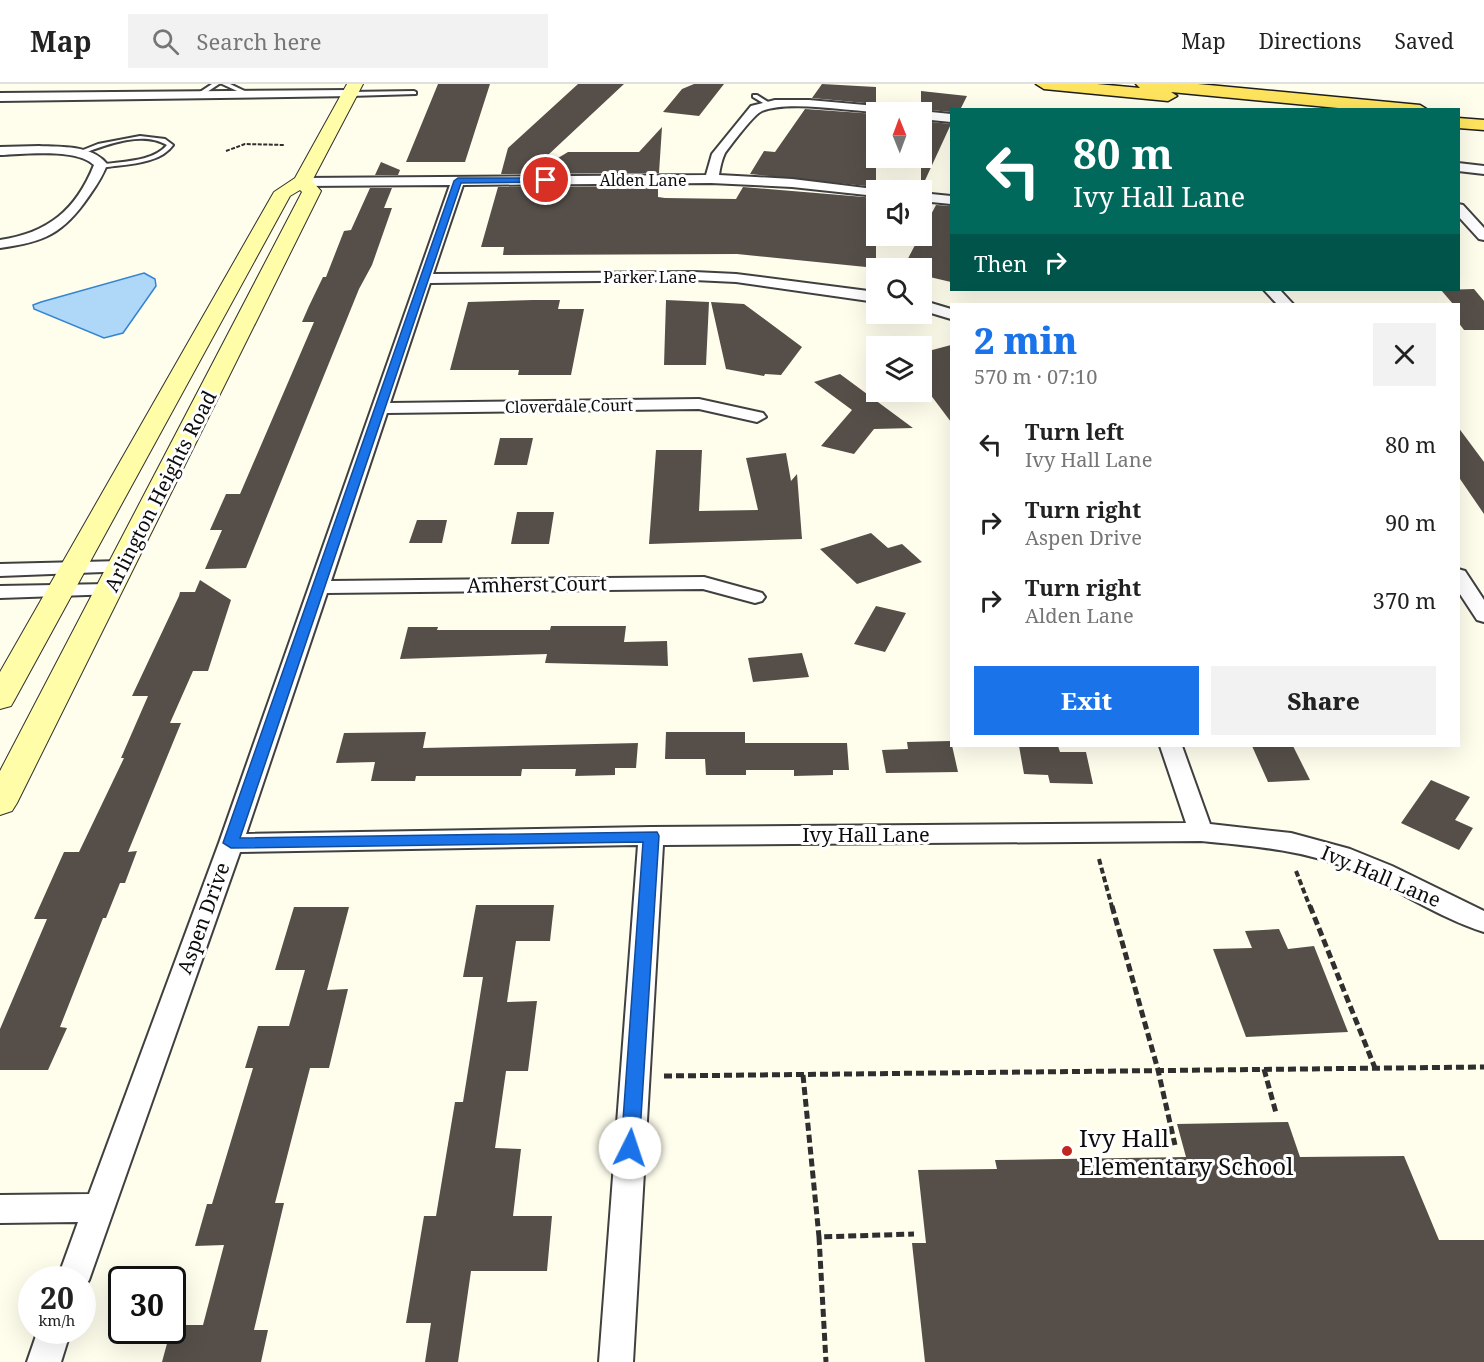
<!DOCTYPE html>
<html lang="en">
<head>
<meta charset="utf-8">
<style>
	:root { --surface:#fff; --page:#f2f2f2; --text:#222; --muted:#767676; --line:#e0e0e0; --accent:#1a73e8 }
	body { margin:0; font-family:"Noto Serif",serif; background:var(--page); color:var(--text); height:100vh; display:flex; flex-direction:column; font-size:22px; white-space:nowrap }
	* { box-sizing:border-box; margin:0 }
	p { font-size:20px; color:var(--muted) }
	.icon { flex:none; width:33px; height:33px; fill:none; stroke:currentColor; stroke-width:2; stroke-linecap:round; stroke-linejoin:round }
	.map { position:relative; flex:1; overflow:hidden }
	.drawer { position:absolute; left:950px; top:219px; width:510px; height:444px; display:flex; flex-direction:column; background:var(--surface); border-radius:0px; box-shadow:0 6px 24px #0002 }
	.drawer>* { flex:none }
	.top-card { position:absolute; left:950px; top:24px; width:510px; height:183px; border-radius:0px; box-shadow:0 6px 24px #0002; background:#00695c; color:#fff; overflow:hidden }
	.needle { width:39px; rotate:359deg }
	.buttons { position:absolute; left:866px; top:18px; display:grid; gap:12px }
	.buttons a { display:grid; place-items:center; width:66px; height:66px; border-radius:0px; background:var(--surface); box-shadow:0 6px 24px #0002; font-size:30px }
	.speed { position:absolute; left:18px; top:1182px; display:flex; gap:12px; font-size:30px; font-weight:700; text-align:center }
	.speed>* { display:grid; place-content:center; width:78px; height:78px; border-radius:50%; background:var(--surface); box-shadow:0 6px 24px #0002; line-height:1 }
	.speed small { font-size:15px; font-weight:400 }
	.speed .limit { border:3px solid #111; border-radius:9px; background:#fff; color:#111 }
	.pin { position:absolute; display:grid; place-items:center; width:51px; height:51px; color:#fff; margin:-26px; border:3px solid #fff; border-radius:50%; box-shadow:0 2px 6px #0007 }
	.me { position:absolute; width:66px; margin:-33px; rotate:4deg; stroke-linejoin:round; filter:drop-shadow(0 0 4px #0008) }
	.turn { display:flex; align-items:center; gap:21px; height:126px; padding:0 24px; font-size:27px }
	.turn .icon { width:78px; height:78px; stroke-width:2.5 }
	.turn b { display:block; font-size:42px; line-height:51px }
	.then { display:flex; align-items:center; height:57px; padding:0 24px; background:#0003; gap:12px; font-size:22px }
	.round { display:grid; place-items:center; flex:none; width:63px; height:63px; border-radius:0px; background:var(--page) }
	.head { display:flex; align-items:center; justify-content:space-between; height:102px; padding:0 24px }
	h1 { font-size:36px; font-weight:800; line-height:45px; color:var(--accent) }
	.primary-button { display:flex; gap:12px; margin-top:auto; padding:12px 24px }
	.primary-button a { flex:1; height:69px; border-radius:0px; background:var(--accent); color:#fff; font-size:24px; font-weight:800; line-height:69px; text-align:center }
	.primary-button a+a { background:var(--page); color:var(--text) }
	ul { padding:0; list-style:none }
	li { display:flex; align-items:center; gap:18px; height:78px; padding:0 24px }
	li div { flex:1 }
	li b { display:block; font-size:22px }
	li em { font-style:normal }
	header { display:flex; align-items:center; gap:36px; box-sizing:border-box; height:84px; padding:0 30px; background:var(--surface); border-bottom:2px solid var(--line) }
	header strong { font-size:28px }
	nav { display:flex; gap:33px; margin-inline-start:auto; font-size:21px }
	.search { width:420px; height:54px; background:var(--page); display:flex; align-items:center; gap:15px; box-sizing:border-box; padding:0 21px; border-radius:0px; color:var(--muted); font-size:22px }
	.map>svg:first-child { display:block }
	.water { fill:#afd7f8; stroke:#3385d2; stroke-width:1.5 }
	.building { fill:#564f49 }
	.lines { fill:none; stroke-linecap:round; stroke-linejoin:round }
	.lane-casing { stroke:#404040; stroke-width:4 }
	.street-casing { stroke:#404040; stroke-width:4 }
	.secondary-casing { stroke:#2f2f2f; stroke-width:2 }
	.primary-casing { stroke:#1e1e1e; stroke-width:3 }
	.path-far2 { stroke:#2f2f2f; stroke-width:2; stroke-dasharray:4 1.5; stroke-linecap:butt }
	.path-far1 { stroke:#2f2f2f; stroke-width:4; stroke-dasharray:6 3; stroke-linecap:butt }
	.path { stroke:#2f2f2f; stroke-width:5; stroke-dasharray:8 4; stroke-linecap:butt }
	.lane { fill:#fff; fill-rule:evenodd }
	.street { fill:#fff; fill-rule:evenodd }
	.secondary { fill:#fffda7; fill-rule:evenodd }
	.primary { fill:#fee45e; fill-rule:evenodd }
	.route { fill:#1a73e8; stroke:#114b97; stroke-width:1.5 }
	.poi-dot { fill:#c22620; stroke:#fff; stroke-width:2 }
	.labels { text-anchor:middle; dominant-baseline:central; stroke-width:6; stroke-linejoin:round; paint-order:stroke }
	.far-street-label { font-size:16px; fill:#0d0d0d; stroke:#fff }
	.street-label { font-size:20px; fill:#0d0d0d; stroke:#fff }
	.near-poi-label { font-size:24px; fill:#0d0d0d; stroke:#fff; text-anchor:start }
</style>
</head>
<body>
<header>
<strong>Map</strong>
<div class="search"><svg class="icon" aria-label="search" viewBox="0 0 24 24"><circle cx="10" cy="10" r="6"/><path d="M15 15l6 6"/></svg>Search here</div>
<nav><a>Map</a><a>Directions</a><a>Saved</a></nav>
</header>
<div class="map">
<svg width="1484" height="1278" viewBox="0 0 1484 1278">
	<rect width="100%" height="100%" fill="#fffdec"/>
	<!-- water -->
	<path class="water" d="M144 189 155 195 156 202 123 249 104 254 34 225 33 221 41 218Z"/>
	<!-- building -->
	<path class="building" d="M438 0H490L465 78H406Z
		M578 0H624L548 71 553 77 568 68H639L662 43 659 89 501 90 508 64Z
		M694 0H724L699 32 663 28 682 5Z
		M822 0 876 3V20L812 14Z
		M921 7 967 12 960 26H951V28L921 25Z
		M805 25 876 30V103L750 90 764 67 775 68Z
		M921 37 951 40 921 105Z
		M381 78 400 86 398 91H375Z
		M658 102V113L665 114 736 115 743 103 876 114V184L737 170 503 171 504 163H481L498 103Z
		M370 104H392L384 124H392L372 181 359 205 246 484 205 485 222 446H210L226 410H240L314 238H302L309 222 323 193H326L344 147 351 146Z
		M936 121 951 122V198L921 191V184H903Z
		M1474 205 1484 217V246H1464L1458 238V220H1453L1441 206Z
		M533 216H560L558 225H584L571 291H518L519 286H450L468 218Z
		M666 216 709 218 706 281H664Z
		M711 218 744 220 802 263 781 291 765 290 764 292 726 285Z
		M951 261V338L921 298V269Z
		M840 290 913 344 874 345 854 370 821 362 852 326 814 298Z
		M1458 343 1484 378V430L1458 392Z
		M500 354H533L527 381H494Z
		M656 366H702L699 427 758 426 746 374 786 369 791 397 797 390 802 455 649 460Z
		M517 428H554L549 460H511Z
		M417 436H447L442 459H409Z
		M871 449 888 464 902 460 922 478 857 500 820 465Z
		M200 496 231 516 208 587H193L170 639H181L128 768 137 767 125 799H120L106 834H103L60 943 67 944 48 986H0V945L47 835H34L64 768H79L124 674H121L148 612H132L179 512 180 508H195Z
		M876 522 906 529 885 568 854 560Z
		M551 542H626L624 558 667 557 668 582 545 579 547 570 400 575 408 543H438L437 546H550Z
		M802 569 809 593 753 598 748 574Z
		M426 648 423 664 638 659 636 684H615V691L575 692 576 685H522L521 692H416L415 697H371L375 678 336 679 344 649Z
		M666 648H745V659H847L849 686H833V691L794 692V686H746V691H706L705 675H665Z
		M951 657 958 688 886 689 882 666 908 665 907 658Z
		M1019 662H1058L1060 668H1086L1093 700 1050 699 1048 691 1024 690Z
		M1252 662H1293L1310 696 1268 698Z
		M1431 696 1470 713 1455 736 1473 744 1459 766 1401 739Z
		M476 821H554L550 857H516L507 918 537 917 528 987H506L495 1064 521 1065 513 1132H552L547 1187H471L458 1278H425L431 1239H406L424 1132H436L455 1018H463L483 893H463Z
		M294 823H349L327 906 348 905 329 984H310L275 1119H284L254 1246H268L261 1278H162L172 1241H203L224 1161 195 1162 207 1120H212L253 984H245L258 942H289L305 886H275Z
		M1279 845 1288 865 1314 862 1348 948 1246 953 1213 865 1252 864 1245 847Z
		M1288 1038 1300 1073 1404 1072 1439 1156H1484V1278H925L912 1159H926L918 1086 997 1085 995 1076 1186 1073 1177 1040Z"/>
	<g class="lines">
		<!-- lane casing -->
		<g class="lane-casing">
			<path id="lane" d="M212 0H219L201 12H197V10Z
				M222 0H230L253 11 248 12Z
				M414 7 416 8V10L350 12 347 10 350 8Z
				M753 11H757L773 21 768 22 753 13Z
				M140 52 165 55 173 61C159 81 124 80 101 84L99 83V81C119 77 152 79 167 61 142 46 106 61 81 70L78 68 98 60Z"/>
		</g>
		<!-- street casing -->
		<g class="street-casing">
			<path id="street" d="M350 6 354 8V12L0 17V9Z
				M775 16H809L899 24 905 28C867 32 794 14 762 27 754 30 731 61 725 69 722 75 720 84 719 91L792 95 882 106H876V112L792 103 711 99 463 101 433 190 694 188 736 190 876 208V218L736 198 694 196 430 199 390 319 699 315 763 329 766 333 757 338 699 325 387 329 331 497 704 493 762 509 765 513 762 517 755 519 703 505 327 509 246 750 651 743 1186 739 1160 662H1182L1210 740 1291 749 1350 765 1392 782 1484 827V848C1439 834 1398 805 1355 787 1305 766 1254 762 1201 757L663 761 633 1278H599L638 761 240 768 89 1196 82 1207V1196H57L78 1138 0 1139V1111L89 1110 219 759 450 101 302 102 295 98 302 94 706 91 712 70 751 22Z
				M921 27 951 30V38L921 35V28H917Z
				M39 62C61 63 92 61 107 80 103 92 96 102 89 112 63 150 44 158 0 164V156C48 149 76 126 94 81 77 64 23 70 0 71V63Z
				M1458 79 1484 82V90L1458 87Z
				M921 109 951 112V120L921 117Z
				M1458 120 1463 121 1484 144V156L1479 155 1458 132Z
				M1264 206H1280L1293 220H1277Z
				M921 216 951 225V235L921 226Z
				M122 477 129 479 132 483 129 487 0 492V480Z
				M1458 485 1465 487 1484 516V538L1477 536 1458 507Z
				M109 500 116 502 119 506 116 510 0 514V502Z
				M38 1246H71L61 1278H27Z"/>
		</g>
		<!-- secondary casing -->
		<g class="secondary-casing">
			<path id="secondary" d="M347 0H363L312 97 321 107 17 719 12 727 0 731V687L302 108 300 106 290 112 15 615 11 622 0 625V588L274 108 295 94Z"/>
		</g>
		<!-- primary casing -->
		<g class="primary-casing">
			<path id="primary" d="M1036 0H1097L1140 4 1136 0H1198L1420 21 1428 26H1359L1171 8 1177 12 1168 17 1044 5Z
				M1458 34 1484 36V46L1458 44Z"/>
		</g>
		<!-- path-far2 -->
		<path class="path-far2" d="M226 67 245 60 284 61"/>
		<!-- path-far1 -->
		<path class="path-far1" d="M1099 775 1112 823
			M1296 787 1310 823"/>
		<!-- path -->
		<path class="path" d="M1112 822 1158 986 1175 1061
			M1310 822 1375 984
			M1264 985 1276 1029
			M803 991 819 1153 914 1150
			M664 992 1484 983
			M819 1153 826 1278"/>
		<!-- lane -->
		<use href="#lane" class="lane"/>
		<!-- street -->
		<use href="#street" class="street"/>
		<!-- secondary -->
		<use href="#secondary" class="secondary"/>
		<!-- primary -->
		<use href="#primary" class="primary"/>
	</g>
	<!-- route -->
	<path class="route" d="M546 94 549 98 461 99 240 754 657 748 659 752 639 1064 637 1070 630 1072 624 1070 621 1064 643 758 231 764 223 759 454 97 458 94Z"/>
	<!-- markers -->
	<circle class="poi-dot" cx="1067" cy="1067" r="6"/>
	<g class="labels">
		<!-- far-street labels -->
		<g class="far-street-label">
			<text x="643" y="96">Alden Lane</text>
			<text x="650" y="193">Parker Lane</text>
			<text transform="translate(569 322) rotate(-1)">Cloverdale Court</text>
		</g>
		<!-- street labels -->
		<g class="street-label">
			<text transform="translate(160 407) rotate(-63)">Arlington Heights Road</text>
			<text transform="translate(537 500) rotate(-1)">Amherst Court</text>
			<text x="866" y="750">Ivy Hall Lane</text>
			<text transform="translate(1381 792) rotate(23)">Ivy Hall Lane</text>
			<text transform="translate(203 834) rotate(-70)">Aspen Drive</text>
		</g>
		<!-- near-poi labels -->
		<g class="near-poi-label">
			<text x="1079" y="1053">Ivy Hall<tspan x="1079" dy="28">Elementary School</tspan></text>
		</g>
	</g>
</svg>
<div class="buttons">
<a><svg class="needle" viewBox="-14 -14 28 28"><path d="M0-13l5 13h-10z" fill="#e53935"/><path d="M0 13l5-13h-10z" fill="#767676"/></svg></a>
<a><svg class="icon" aria-label="sound" viewBox="0 0 24 24"><path d="M4 9h4l5-4v14l-5-4H4zM17 9q2 3 0 6"/></svg></a>
<a><svg class="icon" aria-label="search" viewBox="0 0 24 24"><circle cx="10" cy="10" r="6"/><path d="M15 15l6 6"/></svg></a>
<a><svg class="icon" aria-label="layers" viewBox="0 0 24 24"><path d="M12 4l9 5-9 5-9-5zM3 14l9 5 9-5"/></svg></a>
</div>
<div class="speed"><div>20<small>km/h</small></div><div class="limit">30</div></div>
<div class="pin" style="left:546px;top:96px;background:#d93025"><svg class="icon" aria-label="arrive" viewBox="0 0 24 24"><path d="M6 21V4h12l-3 4 3 4H6"/></svg></div>
<svg class="me" style="left:630px;top:1064px" viewBox="-20 -20 40 40"><circle r="19" fill="#fff"/><path d="M0-13L10 11 0 6-10 11z" fill="#1a73e8"/></svg>
<div class="top-card">
<div class="turn"><svg class="icon" aria-label="left" viewBox="0 0 24 24"><path d="M17 20v-9H6M10 6l-5 5 5 5"/></svg><div><b>80 m</b>Ivy Hall Lane</div></div>
<div class="then">Then<svg class="icon" aria-label="right" viewBox="0 0 24 24"><path d="M7 20v-9h11M14 6l5 5-5 5"/></svg></div>
</div>
<section class="drawer">
<div class="head"><div><h1>2 min</h1><p>570 m · 07:10</p></div><a class="round"><svg class="icon" aria-label="close" viewBox="0 0 24 24"><path d="M6 6l12 12M18 6L6 18"/></svg></a></div>
<ul>
<li><svg class="icon" aria-label="left" viewBox="0 0 24 24"><path d="M17 20v-9H6M10 6l-5 5 5 5"/></svg><div><b>Turn left</b><p>Ivy Hall Lane</p></div><em>80 m</em></li>
<li><svg class="icon" aria-label="right" viewBox="0 0 24 24"><path d="M7 20v-9h11M14 6l5 5-5 5"/></svg><div><b>Turn right</b><p>Aspen Drive</p></div><em>90 m</em></li>
<li><svg class="icon" aria-label="right" viewBox="0 0 24 24"><path d="M7 20v-9h11M14 6l5 5-5 5"/></svg><div><b>Turn right</b><p>Alden Lane</p></div><em>370 m</em></li>
</ul>
<div class="primary-button"><a>Exit</a><a>Share</a></div>
</section>
</div>
</body>
</html>
